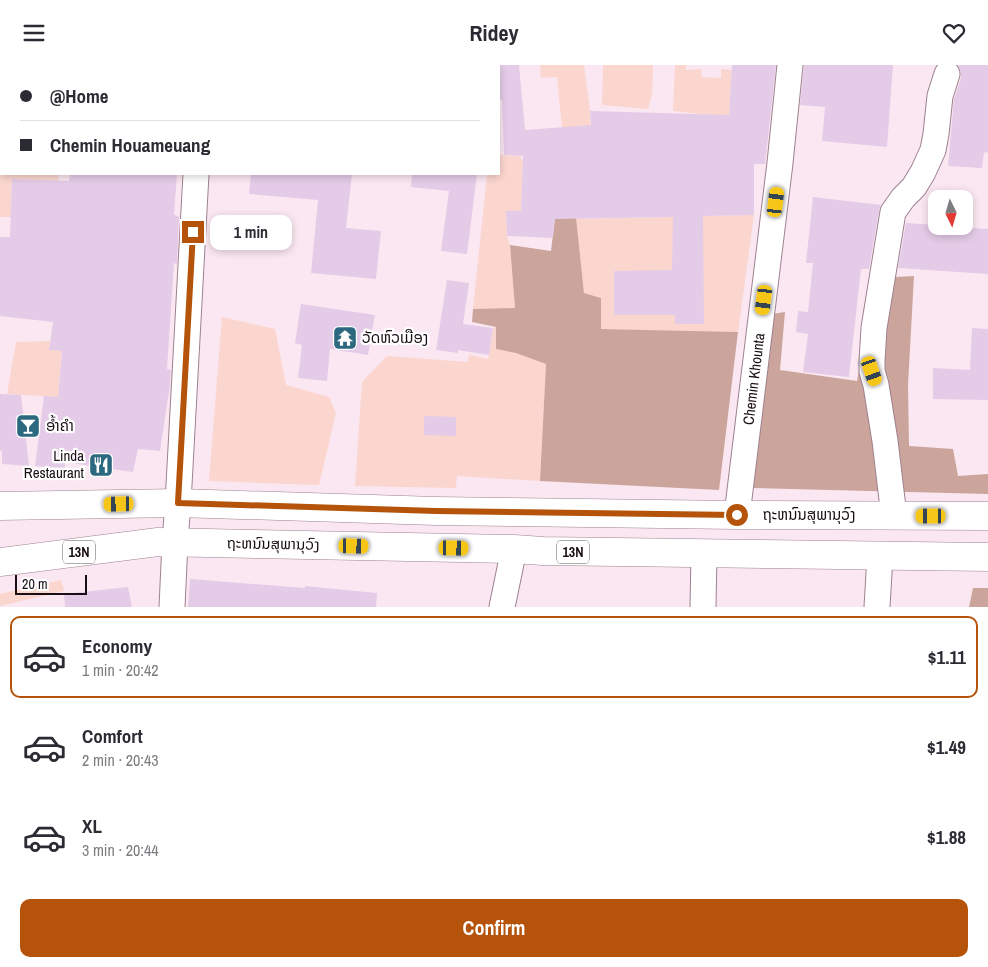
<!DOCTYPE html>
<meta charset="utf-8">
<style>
body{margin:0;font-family:"Archivo Narrow","Noto Sans Lao",sans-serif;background:#f2f2f3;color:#2b2b33;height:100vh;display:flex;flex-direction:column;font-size:19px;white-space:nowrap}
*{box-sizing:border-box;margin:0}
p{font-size:16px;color:#7c7c81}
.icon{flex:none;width:28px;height:28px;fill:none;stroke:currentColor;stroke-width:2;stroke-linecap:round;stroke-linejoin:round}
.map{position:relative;height:542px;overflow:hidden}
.side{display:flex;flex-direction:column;background:#fff;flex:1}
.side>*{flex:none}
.top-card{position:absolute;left:0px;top:0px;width:500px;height:110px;box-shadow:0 2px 8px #0003;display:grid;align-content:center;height:110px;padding:0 20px;background:#fff}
.needle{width:32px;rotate:175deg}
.fabs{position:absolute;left:928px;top:125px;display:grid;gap:10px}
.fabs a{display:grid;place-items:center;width:45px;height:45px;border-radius:10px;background:#fff;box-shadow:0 2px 8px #0003;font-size:25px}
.scale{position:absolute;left:15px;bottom:12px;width:72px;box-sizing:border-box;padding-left:5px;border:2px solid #190e14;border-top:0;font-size:14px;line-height:18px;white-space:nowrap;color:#190e14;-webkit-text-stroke:4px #fff;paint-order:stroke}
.end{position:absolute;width:22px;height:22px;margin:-11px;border:6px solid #b45309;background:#fff;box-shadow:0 0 0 2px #fff}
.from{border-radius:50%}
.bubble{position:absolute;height:35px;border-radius:10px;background:#fff;box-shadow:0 2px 8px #0003;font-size:16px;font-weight:800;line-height:35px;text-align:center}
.car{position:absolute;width:15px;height:30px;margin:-15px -8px;border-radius:6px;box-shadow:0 0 4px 1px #0007;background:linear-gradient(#f5c518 24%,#345 0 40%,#f5c518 0 76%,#345 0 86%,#f5c518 0)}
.top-card b{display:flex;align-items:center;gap:18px;height:48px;font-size:19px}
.top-card b+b{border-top:1px solid #e1e1e2}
.top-card i{width:12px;height:12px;background:#2b2b33}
ul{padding:9px 0 0;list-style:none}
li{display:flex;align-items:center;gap:15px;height:82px;margin:0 10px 8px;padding:0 10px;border:2px solid transparent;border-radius:10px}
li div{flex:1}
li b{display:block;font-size:19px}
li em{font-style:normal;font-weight:800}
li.active{border-color:#b45309}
li>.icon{width:45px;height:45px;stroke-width:1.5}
.cta{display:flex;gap:10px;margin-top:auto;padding:10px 20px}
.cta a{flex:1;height:58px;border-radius:10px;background:#b45309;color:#fff;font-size:20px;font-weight:800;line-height:58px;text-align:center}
header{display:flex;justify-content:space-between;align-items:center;height:65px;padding:0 20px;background:#fff;font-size:22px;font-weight:800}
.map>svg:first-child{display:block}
.green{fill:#fbd6ce}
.forest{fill:#cba59c}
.building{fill:#e4cbe7}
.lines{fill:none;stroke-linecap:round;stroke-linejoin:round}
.street-casing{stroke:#9e8190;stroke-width:27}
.highway-casing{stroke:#9e8190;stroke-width:29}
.street{stroke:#fff;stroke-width:25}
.highway{stroke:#fff;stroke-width:28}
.route{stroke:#b45309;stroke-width:6}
.labels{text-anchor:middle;stroke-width:4.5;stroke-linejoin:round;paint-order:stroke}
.shield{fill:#fff;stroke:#5e565a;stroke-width:1}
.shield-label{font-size:14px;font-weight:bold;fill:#190e14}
.poi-label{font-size:15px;fill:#190e14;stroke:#fff;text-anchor:start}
.street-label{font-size:15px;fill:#190e14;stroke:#fff}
</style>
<header><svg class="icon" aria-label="menu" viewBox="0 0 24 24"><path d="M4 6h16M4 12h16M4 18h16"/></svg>Ridey<svg class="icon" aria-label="heart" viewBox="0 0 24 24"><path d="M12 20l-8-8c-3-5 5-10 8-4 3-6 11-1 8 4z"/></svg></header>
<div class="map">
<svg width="988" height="542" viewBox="0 0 988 542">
<rect width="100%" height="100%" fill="#fbe7f1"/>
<!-- green -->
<g class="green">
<polygon points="540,0 584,0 590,46 592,97 585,97 585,154 754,150 738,267 601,264 601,233 584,228 576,152 571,62 562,62 557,12 541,13"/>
<polygon points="603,0 653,0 652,30 648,44 602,40"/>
<polygon points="675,0 686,0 686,5 701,4 702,12 721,13 721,4 732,5 729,52 673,46"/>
<polygon points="0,50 1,50 1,109 59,109 58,116 12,114 11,152 0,152"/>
<polygon points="499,90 520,91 523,97 521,146 506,147 507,171 510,180 515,243 473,244 487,109 499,109"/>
<polygon points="222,252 275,264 286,320 329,332 336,348 319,420 209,416"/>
<polygon points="496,262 497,284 516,288 546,299 540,416 457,411 456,423 355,421 362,317 387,291 468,297 469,290 488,294 493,263"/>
<polygon points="50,276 49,285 62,286 58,332 7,329 16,277"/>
<polygon points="61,515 64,526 0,541 0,529"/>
</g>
<!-- forest -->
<g class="forest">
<polygon points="555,152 576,152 584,228 601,233 601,264 738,267 719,425 540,416 546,299 516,288 496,284 496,262 472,257 473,244 515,243 510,180 551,186"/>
<polygon points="914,211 908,320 909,381 953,384 958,411 988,409 988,429 751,423 772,249 785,247 780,305 857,316 875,213"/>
<polygon points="973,523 988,523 988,542 969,542"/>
</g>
<!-- building -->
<g class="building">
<polygon points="499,0 519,0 525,65 591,60 590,46 729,50 732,0 776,0 765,99 754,99 754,150 703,151 704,259 675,259 675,250 614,250 614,206 672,205 673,152 555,154 553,173 507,171 506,146 521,146 523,91 504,90 502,35 499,35"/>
<polygon points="804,0 893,0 887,82 822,76 825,42 800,40"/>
<polygon points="958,0 988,0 988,88 984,87 982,103 948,101 954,34 961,13 961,6"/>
<polygon points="70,109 177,109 174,150 179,151 177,199 174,198 167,304 171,305 170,320 160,386 138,384 133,407 65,397 65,403 35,401 44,331 58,332 62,286 49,285 53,257 0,251 0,172 10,172 12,114 69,116"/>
<polygon points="251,109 352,109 346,163 381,166 376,214 311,208 318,135 249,129"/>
<polygon points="412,109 477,109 467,189 441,186 449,126 411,122"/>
<polygon points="813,132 881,140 879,145 869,204 861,204 849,312 803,307 808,269 796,267 798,246 808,247 813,198 806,198"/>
<polygon points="906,158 936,160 936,161 988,164 988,209 898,203"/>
<polygon points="447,215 469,218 463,259 493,263 489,290 458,285 458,288 436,285"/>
<polygon points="301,239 375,250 368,290 330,284 327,316 298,313 302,280 295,278"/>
<polygon points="972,263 988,264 988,335 933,334 933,303 970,305"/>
<polygon points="0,329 21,330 29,401 2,399 2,386 0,385"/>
<polygon points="424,351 456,352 456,371 424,370"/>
<polygon points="190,514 305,523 305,521 377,528 376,542 188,542"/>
<polygon points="128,522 132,542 65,542 64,529"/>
</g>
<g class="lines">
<defs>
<g id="street">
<polyline points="205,1 205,0"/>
<polyline points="0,32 1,32"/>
<polyline points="737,450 780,98 790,0"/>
<polyline points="894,451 885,376 876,320 872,306 872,296 874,263 893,147 903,133 914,122 923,107 933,85 936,69 940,31 947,9"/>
<polyline points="172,542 175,477 178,438 196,109"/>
<polyline points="502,542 514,484"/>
<polyline points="703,542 704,489"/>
<polyline points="877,542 880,491"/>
</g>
<g id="highway">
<polyline points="0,441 178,438 436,446 737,450 988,451"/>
<polyline points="0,497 158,477 514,484 543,486 988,492"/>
</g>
</defs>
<!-- street casing -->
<use href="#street" class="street-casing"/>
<!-- highway casing -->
<use href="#highway" class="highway-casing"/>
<!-- street -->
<use href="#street" class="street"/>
<!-- highway -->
<use href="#highway" class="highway"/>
</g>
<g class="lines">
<!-- route -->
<polyline class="route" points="193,167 178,438 436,446 737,450"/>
</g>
<!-- icons -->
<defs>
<symbol id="temple-square" viewBox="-11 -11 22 22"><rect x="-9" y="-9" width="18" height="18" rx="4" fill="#2c687f" stroke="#fff"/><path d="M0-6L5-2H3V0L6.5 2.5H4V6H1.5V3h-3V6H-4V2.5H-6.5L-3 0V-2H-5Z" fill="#fff"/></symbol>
<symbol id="bar-square" viewBox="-11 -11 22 22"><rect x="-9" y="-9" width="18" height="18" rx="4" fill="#2c687f" stroke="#fff"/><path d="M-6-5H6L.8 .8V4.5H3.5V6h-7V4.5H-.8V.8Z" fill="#fff"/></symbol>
<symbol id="restaurant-square" viewBox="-11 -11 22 22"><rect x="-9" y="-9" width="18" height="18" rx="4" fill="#2c687f" stroke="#fff"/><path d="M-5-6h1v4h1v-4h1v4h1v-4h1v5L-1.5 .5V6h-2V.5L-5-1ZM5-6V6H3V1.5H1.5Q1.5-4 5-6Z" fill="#fff"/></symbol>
</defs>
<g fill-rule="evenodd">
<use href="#temple-square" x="331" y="259" width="28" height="28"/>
<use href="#bar-square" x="14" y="347" width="28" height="28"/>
<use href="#restaurant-square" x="87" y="386" width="28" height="28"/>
</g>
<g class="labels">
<!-- shield labels -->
<g class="shield">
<rect x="63" y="475.5" width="32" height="23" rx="4"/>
<rect x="557" y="475.5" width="32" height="23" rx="4"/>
</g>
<g class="shield-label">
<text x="79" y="492">13N</text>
<text x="573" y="492">13N</text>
</g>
<!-- poi labels -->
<g class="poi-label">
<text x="362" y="278">ວັດຫົວເມືອງ</text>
<text x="46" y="366">ອ້ຳຄຳ</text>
<text x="84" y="396" text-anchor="end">Linda<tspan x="84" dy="17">Restaurant</tspan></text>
</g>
<!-- street labels -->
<g class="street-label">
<text transform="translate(754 314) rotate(-83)" y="5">Chemin Khounta</text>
<text x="809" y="455">ຖະຫນົນສຸພານຸວົງ</text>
<text transform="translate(273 479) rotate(1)" y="5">ຖະຫນົນສຸພານຸວົງ</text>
</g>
</g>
</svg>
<div class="fabs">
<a><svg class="needle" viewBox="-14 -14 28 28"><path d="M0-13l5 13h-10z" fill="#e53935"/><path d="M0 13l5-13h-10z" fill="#7c7c81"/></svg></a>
</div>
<div class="scale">20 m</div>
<i class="end from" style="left:737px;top:450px"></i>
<i class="end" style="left:193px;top:167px"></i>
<div class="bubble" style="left:210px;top:150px;width:82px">1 min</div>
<i class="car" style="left:776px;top:137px;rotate:7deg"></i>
<i class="car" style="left:764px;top:235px;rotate:187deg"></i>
<i class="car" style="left:872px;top:306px;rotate:161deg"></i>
<i class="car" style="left:119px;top:439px;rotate:269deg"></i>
<i class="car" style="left:931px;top:451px;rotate:270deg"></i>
<i class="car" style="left:354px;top:481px;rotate:91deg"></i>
<i class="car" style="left:454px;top:483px;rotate:91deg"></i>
<div class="top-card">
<b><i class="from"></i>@Home</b>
<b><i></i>Chemin Houameuang</b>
</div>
</div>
<section class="side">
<ul>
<li class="active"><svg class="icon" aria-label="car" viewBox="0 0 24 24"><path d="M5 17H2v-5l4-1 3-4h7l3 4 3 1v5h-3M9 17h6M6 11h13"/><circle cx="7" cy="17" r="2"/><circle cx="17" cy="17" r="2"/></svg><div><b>Economy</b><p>1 min · 20:42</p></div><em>$1.11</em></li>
<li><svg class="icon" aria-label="car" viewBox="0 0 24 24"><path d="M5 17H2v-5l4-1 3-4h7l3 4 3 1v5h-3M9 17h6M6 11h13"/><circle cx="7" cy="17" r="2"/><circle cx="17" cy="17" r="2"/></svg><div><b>Comfort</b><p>2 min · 20:43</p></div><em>$1.49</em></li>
<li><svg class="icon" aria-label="car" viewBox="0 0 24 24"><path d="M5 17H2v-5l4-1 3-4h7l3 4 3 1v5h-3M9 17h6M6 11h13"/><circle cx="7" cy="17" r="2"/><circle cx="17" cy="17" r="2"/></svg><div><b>XL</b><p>3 min · 20:44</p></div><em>$1.88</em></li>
</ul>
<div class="cta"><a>Confirm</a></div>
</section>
